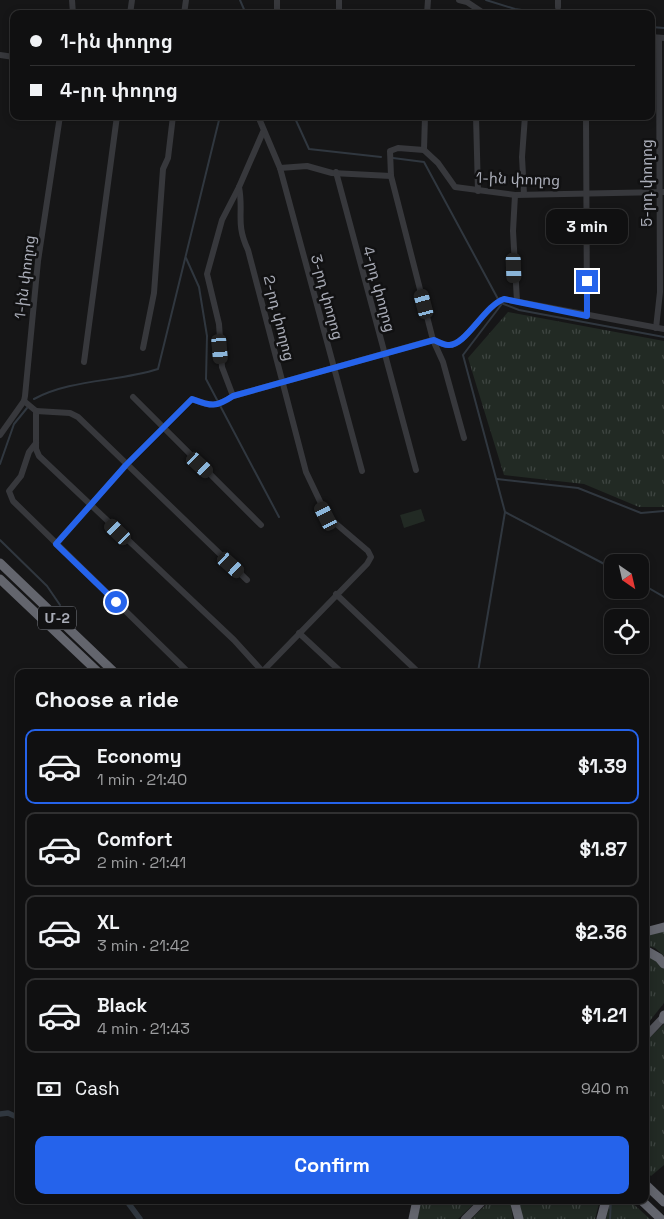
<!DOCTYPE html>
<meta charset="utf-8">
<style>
body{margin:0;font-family:"Space Grotesk","Noto Sans Armenian",sans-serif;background:#1e1e1f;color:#f1f3f6;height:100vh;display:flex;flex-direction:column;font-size:19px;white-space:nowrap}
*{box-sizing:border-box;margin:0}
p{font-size:16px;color:#9c9d9f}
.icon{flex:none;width:28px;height:28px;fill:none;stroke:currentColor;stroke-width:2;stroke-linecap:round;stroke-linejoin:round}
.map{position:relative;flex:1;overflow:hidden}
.details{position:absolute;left:15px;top:669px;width:634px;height:535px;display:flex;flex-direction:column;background:#101011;border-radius:10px;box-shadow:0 2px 8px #0003,0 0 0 1px #303031}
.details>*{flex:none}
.guide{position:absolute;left:10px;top:10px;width:645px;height:110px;border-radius:10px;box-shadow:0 2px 8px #0003,0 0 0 1px #303031;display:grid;align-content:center;height:110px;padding:0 20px;background:#101011}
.needle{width:32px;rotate:146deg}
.buttons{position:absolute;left:604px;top:554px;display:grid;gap:10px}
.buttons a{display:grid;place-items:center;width:45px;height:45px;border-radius:10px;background:#101011;box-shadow:0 2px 8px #0003,0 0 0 1px #303031;font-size:25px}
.end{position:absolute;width:22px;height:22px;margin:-11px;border:6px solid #2563eb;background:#fff;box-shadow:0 0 0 2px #fff}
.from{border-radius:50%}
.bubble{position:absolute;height:35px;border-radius:10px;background:#101011;box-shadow:0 2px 8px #0003,0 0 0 1px #303031;font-size:16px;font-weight:600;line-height:35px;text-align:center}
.car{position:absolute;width:15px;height:30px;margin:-15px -8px;border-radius:6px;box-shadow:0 0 4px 1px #0007;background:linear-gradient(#222 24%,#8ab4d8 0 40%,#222 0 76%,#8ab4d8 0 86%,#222 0)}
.guide b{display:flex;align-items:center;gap:18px;height:48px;font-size:19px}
.guide b+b{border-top:1px solid #303031}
.guide i{width:12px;height:12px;background:#f1f3f6}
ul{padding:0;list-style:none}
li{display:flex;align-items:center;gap:15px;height:75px;margin:0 10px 8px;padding:0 10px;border:2px solid #303031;border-radius:10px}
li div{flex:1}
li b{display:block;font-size:19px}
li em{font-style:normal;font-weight:600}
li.active{border-color:#2563eb}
li>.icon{width:45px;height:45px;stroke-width:1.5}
h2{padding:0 20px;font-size:22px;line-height:60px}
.pay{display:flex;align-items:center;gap:12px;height:55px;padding:0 20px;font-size:19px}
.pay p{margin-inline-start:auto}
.cta{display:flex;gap:10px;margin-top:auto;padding:10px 20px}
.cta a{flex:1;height:58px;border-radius:10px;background:#2563eb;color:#fff;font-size:20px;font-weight:600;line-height:58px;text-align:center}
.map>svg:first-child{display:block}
.grass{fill:url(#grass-tufts)}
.garden{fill:#222a24}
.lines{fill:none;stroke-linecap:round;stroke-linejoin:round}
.stream{stroke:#30373f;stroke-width:2}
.canal{stroke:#30373f;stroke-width:5.5}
.minor{stroke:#37383c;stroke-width:6}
.major{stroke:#53545b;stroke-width:8}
.highway{stroke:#63656d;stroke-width:9}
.route{stroke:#2563eb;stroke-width:6}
.labels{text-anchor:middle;stroke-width:5;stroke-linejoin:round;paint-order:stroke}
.shield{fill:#111112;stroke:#7b7e86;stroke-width:1}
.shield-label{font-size:14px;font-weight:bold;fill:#a9acb7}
.street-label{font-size:15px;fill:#a9acb7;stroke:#111112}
</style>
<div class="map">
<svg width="664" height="1219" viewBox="0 0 664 1219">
<defs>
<pattern id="grass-tufts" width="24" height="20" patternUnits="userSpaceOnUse" patternTransform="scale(1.25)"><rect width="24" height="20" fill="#222a24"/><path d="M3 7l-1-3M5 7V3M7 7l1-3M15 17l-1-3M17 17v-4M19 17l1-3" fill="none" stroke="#3f4642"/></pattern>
</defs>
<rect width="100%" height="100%" fill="#161617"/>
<!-- grass -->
<g class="grass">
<polygon points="508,312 664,341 664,507 639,507 584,484 504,475 468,358"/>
<polygon points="664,927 664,956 655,948 645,945 645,931"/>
<polygon points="645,956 657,959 664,968 664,1003 645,1027"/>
<polygon points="664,1024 664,1165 651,1176 645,1171 645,1042"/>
<polygon points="422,1200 478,1200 458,1219 417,1219"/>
<polygon points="491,1200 510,1200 513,1219 471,1219"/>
<polygon points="517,1200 600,1200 595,1219 523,1219"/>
<polygon points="610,1200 629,1200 650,1219 606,1219"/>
</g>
<!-- garden -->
<polygon class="garden" points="421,509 425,521 404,528 400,515"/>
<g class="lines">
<!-- stream -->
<g class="stream">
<polyline points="240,0 246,14"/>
<polyline points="486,0 515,9 549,14"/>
<polyline points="651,27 664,28"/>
<polyline points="294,116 309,149 381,157"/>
<polyline points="393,158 424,162 498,299"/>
<polyline points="186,258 199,287 207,336 206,379 279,517"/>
<polyline points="501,303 519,310 664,337"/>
<polyline points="501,305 463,355 505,512 612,568"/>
<path d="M34,399C71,379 118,382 158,369L220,116"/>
<polyline points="0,464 14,424 27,408"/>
<polyline points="497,479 578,488 641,513 664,511"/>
<polyline points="0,540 47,586 60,605"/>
<polyline points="640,583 664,597"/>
<polyline points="478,672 505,512"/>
<polyline points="610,1219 611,1200"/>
</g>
<!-- canal -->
<g class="canal">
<polyline points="0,1114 8,1113 19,1118"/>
<polyline points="126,1200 140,1219"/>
</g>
<!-- minor -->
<g class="minor">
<polyline points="72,0 73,14"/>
<polyline points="459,0 467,2 485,14"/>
<polyline points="558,7 558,0"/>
<polyline points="130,14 132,0"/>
<polyline points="184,14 186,0"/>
<polyline points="277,14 277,0"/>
<polyline points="339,14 339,0"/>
<polyline points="411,14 427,13"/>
<polyline points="427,14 428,0"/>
<polyline points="651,37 664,38"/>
<polyline points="0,55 14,57"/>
<polyline points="258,116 280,168 362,471"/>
<polyline points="425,116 424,150 438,163 455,187 515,195 664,192"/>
<polyline points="476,116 478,191"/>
<polyline points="586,116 587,316"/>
<polyline points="424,150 398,148 390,151 391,176 433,340 443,362 464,438"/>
<polyline points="280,168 307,166 332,173 391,176"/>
<polyline points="336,172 416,470"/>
<path d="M239,187C244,213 235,222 248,250L306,472L327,516L368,551L371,557L367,564L262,672"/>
<polyline points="524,194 522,157 525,116"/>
<polyline points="515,195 513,231 517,301"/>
<polyline points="656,328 660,292 659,39"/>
<polyline points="143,348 154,293 163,169 168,158 173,116"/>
<polyline points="84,362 117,116"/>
<polyline points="233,396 222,367 219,324 207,274 222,220 239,187 263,132"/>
<polyline points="133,397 261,525"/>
<polyline points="24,401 36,411"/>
<polyline points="36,411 36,449 39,456 234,640 263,672"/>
<polyline points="36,411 70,413 78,417 247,580"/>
<polyline points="0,435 24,401 25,396 38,261 60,116"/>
<polyline points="36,443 29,452 21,476 9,491 13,501 188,672"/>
<path d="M56,544L126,465L192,399C211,406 215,408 233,396L433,340C438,342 444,345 448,345C465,347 485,305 504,299L664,329"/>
<polyline points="336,594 418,672"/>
<polyline points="299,633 341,672"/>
</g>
<!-- major -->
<g class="major">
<polyline points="645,1037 664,1017"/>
<polyline points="465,1219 484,1200"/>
</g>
<!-- highway -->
<g class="highway">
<polyline points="0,563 114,672"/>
<polyline points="0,579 98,672"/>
<polyline points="645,932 664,927"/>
<polyline points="645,950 659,958 664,964"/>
<polyline points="663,1019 664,1015"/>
<polyline points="645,1184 664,1202"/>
<polyline points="514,1200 519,1219"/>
<polyline points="641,1200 661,1219"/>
<polyline points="413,1219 417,1200"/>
<polyline points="601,1219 606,1200"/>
</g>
</g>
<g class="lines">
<!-- route -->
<path class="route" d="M116,602L56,544L126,465L192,399C211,406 215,408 233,396L434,340C438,342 444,345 448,345C465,347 485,305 504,299L587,316V281"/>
</g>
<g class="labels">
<!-- shield labels -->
<rect class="shield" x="38" y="606.5" width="38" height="23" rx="4"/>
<g class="shield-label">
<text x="57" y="623">Մ-2</text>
</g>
<!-- street labels -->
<g class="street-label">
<text transform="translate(518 179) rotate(2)" y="5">1-ին փողոց</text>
<text transform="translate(647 183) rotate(-90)" y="5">5-րդ փողոց</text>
<text transform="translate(25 277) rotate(-83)" y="5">1-ին փողոց</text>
<text transform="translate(379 289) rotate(75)" y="5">4-րդ փողոց</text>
<text transform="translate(327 297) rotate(75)" y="5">3-րդ փողոց</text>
<text transform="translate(279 318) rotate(76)" y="5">2-րդ փողոց</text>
</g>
</g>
</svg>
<div class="buttons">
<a><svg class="needle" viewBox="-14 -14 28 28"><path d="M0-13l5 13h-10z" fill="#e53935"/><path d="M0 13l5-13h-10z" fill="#9c9d9f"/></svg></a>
<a><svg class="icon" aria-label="locate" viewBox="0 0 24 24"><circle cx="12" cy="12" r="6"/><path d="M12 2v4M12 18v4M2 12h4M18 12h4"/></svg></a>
</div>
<i class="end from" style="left:116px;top:602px"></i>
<i class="end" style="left:587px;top:281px"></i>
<div class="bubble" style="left:546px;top:209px;width:82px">3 min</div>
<i class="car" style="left:514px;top:268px;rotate:178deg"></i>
<i class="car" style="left:424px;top:304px;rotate:345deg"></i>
<i class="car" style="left:220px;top:349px;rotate:175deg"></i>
<i class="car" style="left:200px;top:465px;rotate:133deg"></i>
<i class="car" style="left:326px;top:516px;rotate:333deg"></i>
<i class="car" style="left:118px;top:532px;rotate:314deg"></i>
<i class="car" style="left:231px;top:565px;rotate:132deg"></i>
<div class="guide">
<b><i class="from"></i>1-ին փողոց</b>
<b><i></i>4-րդ փողոց</b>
</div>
<section class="details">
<h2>Choose a ride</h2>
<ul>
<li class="active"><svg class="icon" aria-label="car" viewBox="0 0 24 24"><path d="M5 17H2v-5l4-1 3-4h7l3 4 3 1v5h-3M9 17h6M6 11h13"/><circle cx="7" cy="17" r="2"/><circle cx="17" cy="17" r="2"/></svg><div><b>Economy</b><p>1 min · 21:40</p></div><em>$1.39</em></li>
<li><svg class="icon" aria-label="car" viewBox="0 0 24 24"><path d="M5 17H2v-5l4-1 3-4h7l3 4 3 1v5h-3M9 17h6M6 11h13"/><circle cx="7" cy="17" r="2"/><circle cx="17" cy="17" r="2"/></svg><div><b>Comfort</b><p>2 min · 21:41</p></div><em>$1.87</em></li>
<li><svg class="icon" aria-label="car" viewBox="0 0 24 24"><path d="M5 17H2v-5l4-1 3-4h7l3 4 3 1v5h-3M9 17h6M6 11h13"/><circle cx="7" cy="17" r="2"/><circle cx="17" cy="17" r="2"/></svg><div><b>XL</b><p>3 min · 21:42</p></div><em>$2.36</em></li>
<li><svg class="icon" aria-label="car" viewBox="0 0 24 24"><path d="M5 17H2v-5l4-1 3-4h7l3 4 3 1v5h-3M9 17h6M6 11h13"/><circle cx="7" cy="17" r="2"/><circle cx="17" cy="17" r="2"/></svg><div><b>Black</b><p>4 min · 21:43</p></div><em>$1.21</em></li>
</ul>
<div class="pay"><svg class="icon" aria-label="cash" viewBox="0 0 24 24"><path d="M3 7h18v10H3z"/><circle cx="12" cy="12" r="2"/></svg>Cash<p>940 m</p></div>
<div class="cta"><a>Confirm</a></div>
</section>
</div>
